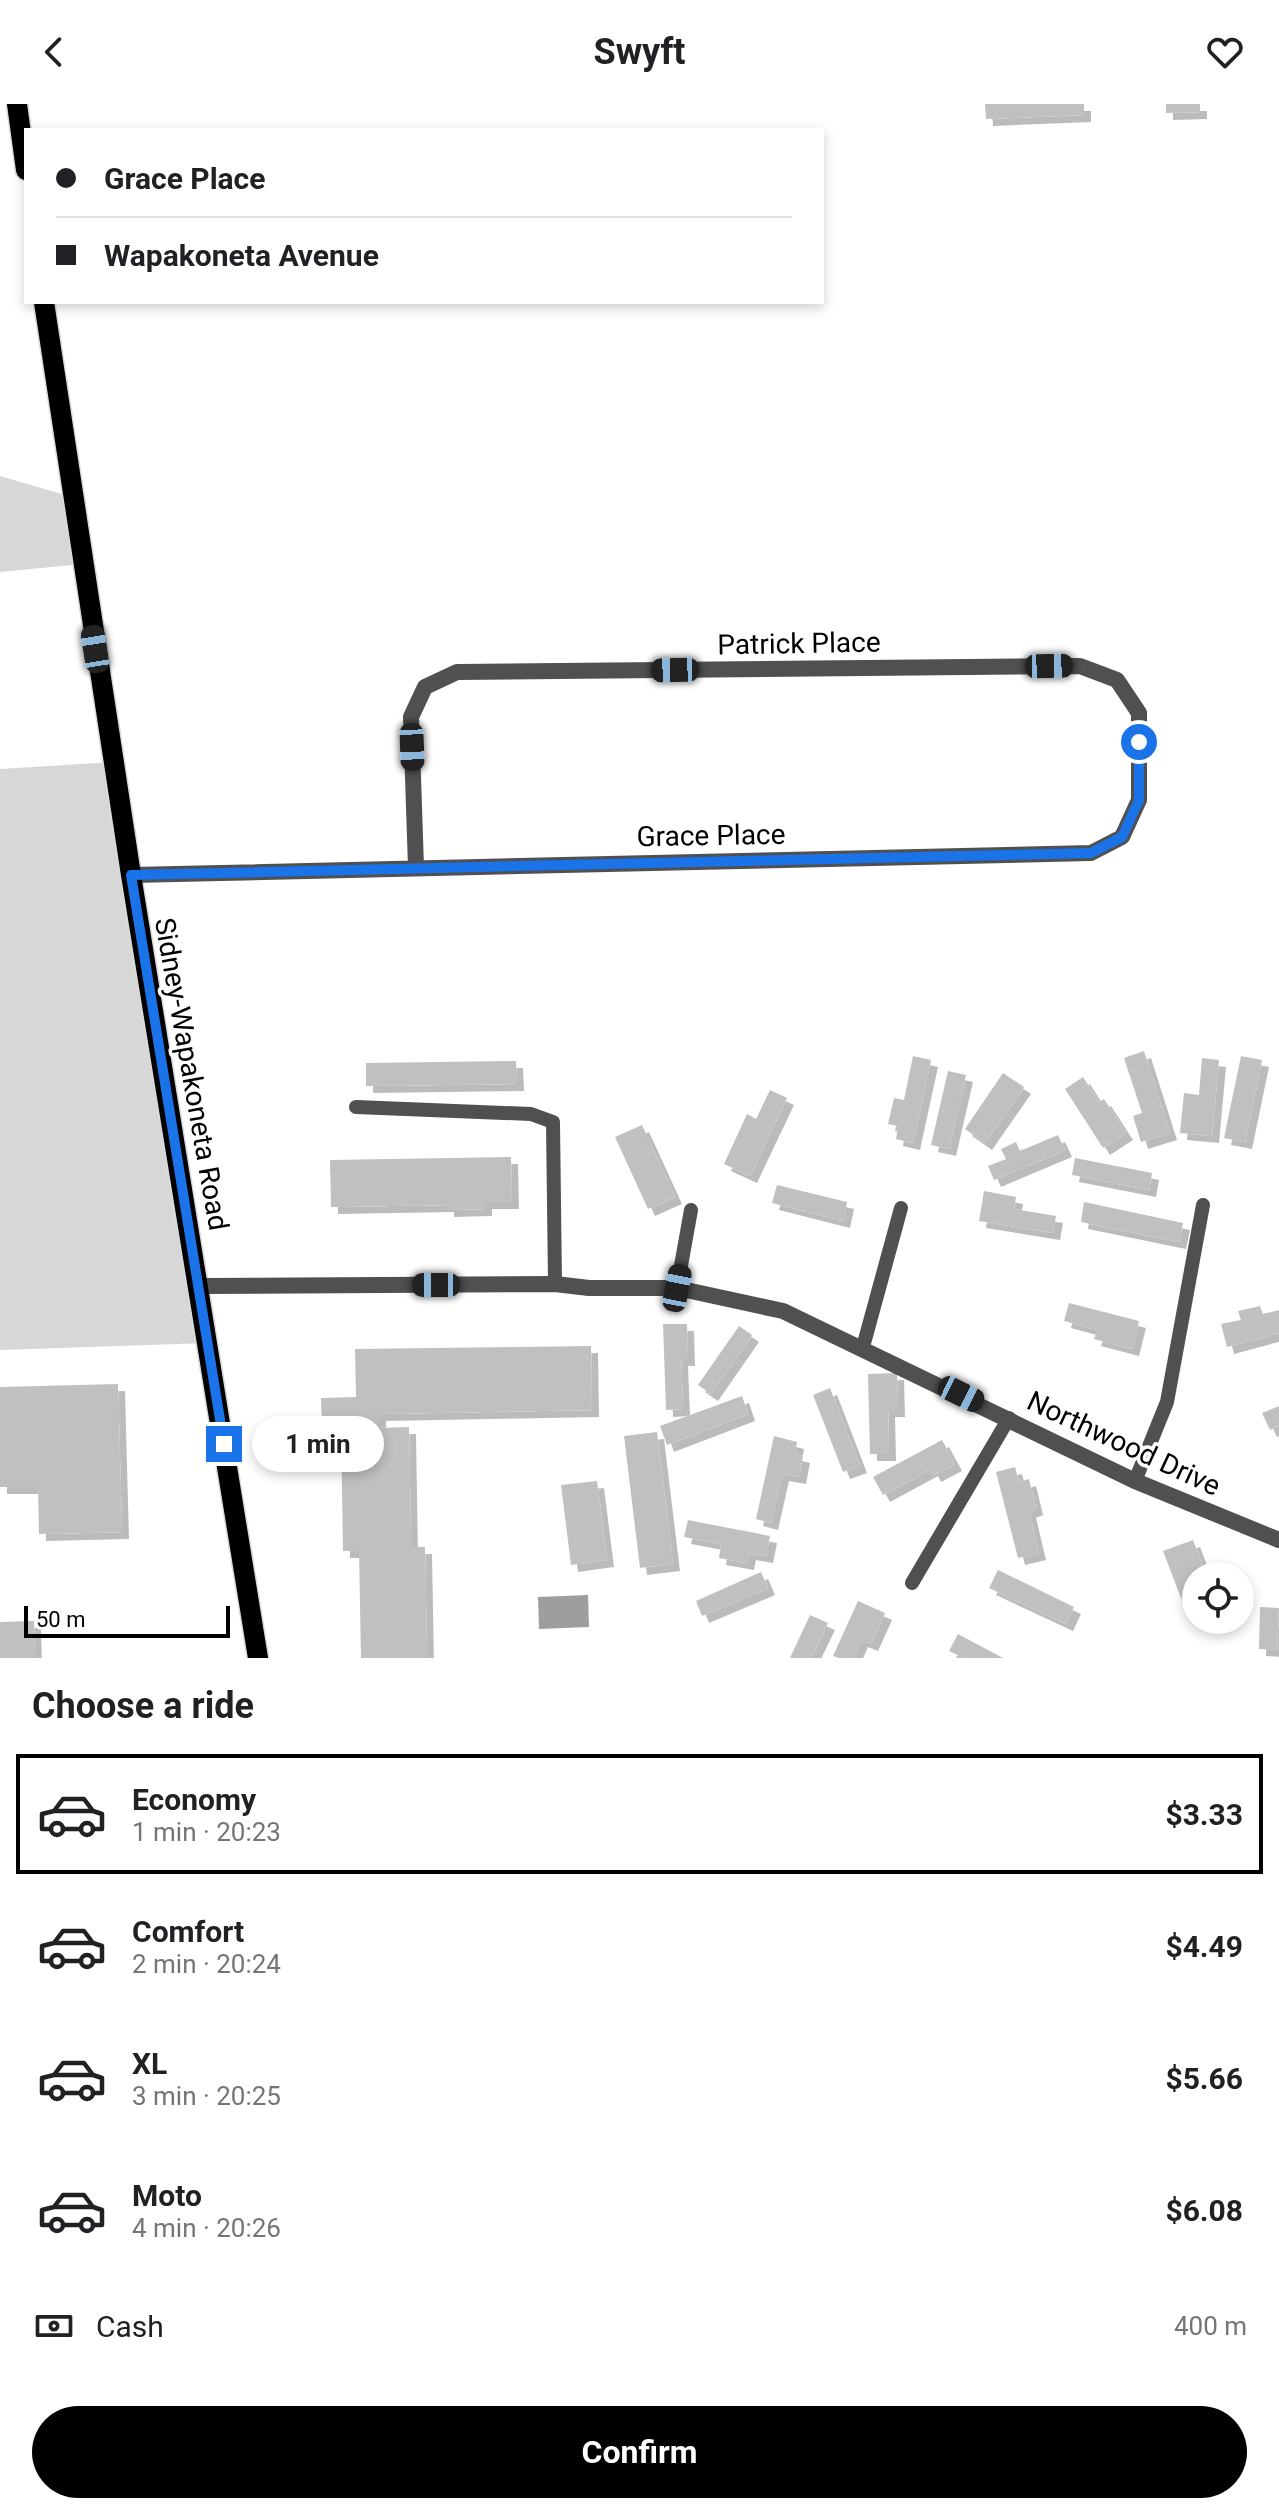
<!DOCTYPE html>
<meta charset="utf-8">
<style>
body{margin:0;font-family:Roboto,sans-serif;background:#f2f2f2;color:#202124;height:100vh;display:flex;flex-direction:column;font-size:30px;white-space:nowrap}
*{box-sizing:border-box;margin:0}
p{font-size:26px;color:#757577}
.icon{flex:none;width:44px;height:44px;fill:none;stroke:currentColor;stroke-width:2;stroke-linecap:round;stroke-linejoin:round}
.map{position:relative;height:1554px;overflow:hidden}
.details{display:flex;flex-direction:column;background:#fff;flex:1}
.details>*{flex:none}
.guide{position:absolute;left:24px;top:24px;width:800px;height:176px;border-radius:0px;box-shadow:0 4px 12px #0003;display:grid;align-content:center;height:176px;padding:0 32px;background:#fff}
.controls{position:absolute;left:1182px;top:1458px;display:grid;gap:16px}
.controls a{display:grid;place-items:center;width:72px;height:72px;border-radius:50%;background:#fff;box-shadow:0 4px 12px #0003;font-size:40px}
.scale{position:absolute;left:24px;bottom:20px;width:206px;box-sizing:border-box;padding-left:8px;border:4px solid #000;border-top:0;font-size:22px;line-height:28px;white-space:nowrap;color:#000;-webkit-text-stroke:6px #fff;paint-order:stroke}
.end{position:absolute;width:36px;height:36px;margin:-18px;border:10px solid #1a73e8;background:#fff;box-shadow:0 0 0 4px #fff}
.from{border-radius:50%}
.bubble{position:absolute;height:56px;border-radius:28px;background:#fff;box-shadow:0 4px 12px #0003;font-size:26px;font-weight:700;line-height:56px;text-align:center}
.car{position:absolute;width:24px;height:48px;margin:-24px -12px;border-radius:10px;box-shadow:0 0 6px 2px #0007;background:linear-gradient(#222 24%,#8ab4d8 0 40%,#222 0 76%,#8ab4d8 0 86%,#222 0)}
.guide b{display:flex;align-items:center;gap:28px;height:76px;font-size:30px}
.guide b+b{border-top:2px solid #e0e0e0}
.guide i{width:20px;height:20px;background:#202124}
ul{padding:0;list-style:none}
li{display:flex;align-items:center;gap:24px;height:120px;margin:0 16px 12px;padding:0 16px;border:4px solid transparent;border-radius:0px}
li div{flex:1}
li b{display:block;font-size:30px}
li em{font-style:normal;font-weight:700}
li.current{border-color:#000}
li>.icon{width:72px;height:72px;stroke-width:1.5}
h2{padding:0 32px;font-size:36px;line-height:96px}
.pay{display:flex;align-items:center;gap:20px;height:88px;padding:0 32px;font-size:30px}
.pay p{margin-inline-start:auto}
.cta{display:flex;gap:16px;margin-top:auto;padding:16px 32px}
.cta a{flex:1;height:92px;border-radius:48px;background:#000;color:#fff;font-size:32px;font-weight:700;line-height:92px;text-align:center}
header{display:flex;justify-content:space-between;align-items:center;height:104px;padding:0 32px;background:#fff;font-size:36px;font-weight:700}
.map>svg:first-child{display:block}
.green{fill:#d7d7d7}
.water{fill:#9e9e9e}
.building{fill:#c0c0c0;filter:url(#shadow)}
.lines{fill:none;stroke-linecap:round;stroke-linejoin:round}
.primary-casing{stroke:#dbdbdb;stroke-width:23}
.service{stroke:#505050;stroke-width:14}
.minor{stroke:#505050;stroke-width:16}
.primary{stroke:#000;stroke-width:20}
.route{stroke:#1a73e8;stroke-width:10}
.labels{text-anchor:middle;stroke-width:7;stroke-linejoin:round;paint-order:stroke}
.street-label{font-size:28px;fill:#000;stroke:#fff}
</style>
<header><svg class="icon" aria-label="back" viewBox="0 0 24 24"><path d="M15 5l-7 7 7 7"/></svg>Swyft<svg class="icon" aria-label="heart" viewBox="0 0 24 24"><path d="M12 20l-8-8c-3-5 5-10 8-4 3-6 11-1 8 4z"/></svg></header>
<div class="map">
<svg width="1279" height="1554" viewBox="0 0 1279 1554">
<defs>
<filter id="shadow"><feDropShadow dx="7" dy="7" stdDeviation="0" flood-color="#0004"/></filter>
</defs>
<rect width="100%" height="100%" fill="#fff"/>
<!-- green -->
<g class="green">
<polygon points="0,372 72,393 82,460 0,468"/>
<polygon points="113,658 208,1239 0,1246 0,665"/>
</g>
<!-- water -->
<polygon class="water" points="588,1491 589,1523 539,1525 538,1493"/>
<!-- building -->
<g class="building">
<polygon points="985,0 1084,0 1084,11 986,15"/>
<polygon points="1166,0 1200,0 1200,8 1166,9"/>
<polygon points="1144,947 1170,1029 1141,1038 1133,1012 1142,1009 1124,954"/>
<polygon points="913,952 931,956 913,1039 896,1035 898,1022 888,1020 894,994 904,996"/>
<polygon points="1241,952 1262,956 1245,1038 1224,1034"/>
<polygon points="1202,954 1219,956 1212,1032 1180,1029 1184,989 1199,991"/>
<polygon points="516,957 517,980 366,982 366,959"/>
<polygon points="948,967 966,971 949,1045 931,1041"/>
<polygon points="1003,969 1024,983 985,1039 965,1025"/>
<polygon points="1083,973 1099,998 1104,995 1126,1029 1103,1044 1065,985"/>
<polygon points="770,986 787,994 750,1072 724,1060 747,1010 756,1015"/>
<polygon points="642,1021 675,1093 648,1105 615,1033"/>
<polygon points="1058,1031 1065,1046 994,1076 988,1062 1006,1055 1001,1045 1016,1038 1020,1047"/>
<polygon points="511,1053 512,1098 485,1098 485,1105 447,1106 447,1101 331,1103 330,1056"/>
<polygon points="1075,1054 1152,1069 1149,1086 1072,1071"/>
<polygon points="777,1081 847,1098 843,1117 772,1099"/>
<polygon points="984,1087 1016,1093 1014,1105 1056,1112 1053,1129 979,1117"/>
<polygon points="1084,1098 1183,1119 1179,1138 1081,1118"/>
<polygon points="1069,1199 1139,1217 1132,1245 1094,1235 1097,1226 1064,1217"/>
<polygon points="1260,1202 1263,1210 1279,1206 1279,1229 1227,1243 1221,1220 1241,1216 1238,1207"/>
<polygon points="663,1220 687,1220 688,1255 681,1255 683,1305 666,1306"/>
<polygon points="739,1222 752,1231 711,1290 698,1281"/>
<polygon points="591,1242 592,1306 379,1310 379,1324 409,1323 411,1443 425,1443 427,1554 361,1554 359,1447 343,1447 341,1326 322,1326 321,1294 356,1293 355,1245"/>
<polygon points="897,1269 898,1306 888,1306 889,1350 870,1350 868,1270"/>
<polygon points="118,1280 122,1428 39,1430 38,1383 0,1383 0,1283"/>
<polygon points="830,1284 860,1362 843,1368 813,1291"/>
<polygon points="742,1292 748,1310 667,1341 660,1322"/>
<polygon points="1279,1302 1279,1322 1270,1326 1262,1309"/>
<polygon points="657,1328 673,1460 640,1464 624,1332"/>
<polygon points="774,1332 797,1338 795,1350 803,1352 799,1373 782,1370 771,1419 756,1415"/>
<polygon points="942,1336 955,1360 934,1371 931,1365 883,1391 873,1373"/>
<polygon points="1015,1363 1019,1378 1029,1375 1036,1404 1029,1407 1039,1449 1018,1454 996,1368"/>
<polygon points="597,1377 607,1456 571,1461 561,1381"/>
<polygon points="688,1416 770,1432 766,1452 749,1449 747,1459 719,1454 721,1440 684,1433"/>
<polygon points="1193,1436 1207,1472 1196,1472 1196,1512 1189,1515 1163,1447"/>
<polygon points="998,1466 1074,1503 1066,1520 989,1484"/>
<polygon points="761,1468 768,1484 702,1512 696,1497"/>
<polygon points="858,1497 885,1509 871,1540 861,1536 853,1554 839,1554 833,1552"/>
<polygon points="1260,1503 1279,1504 1277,1546 1259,1545"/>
<polygon points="810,1511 828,1519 811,1554 790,1554"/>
<polygon points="34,1517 35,1554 0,1554 0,1518"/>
<polygon points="958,1530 1003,1554 964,1554 949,1547"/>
</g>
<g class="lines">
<defs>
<g id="primary">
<polyline points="17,0 26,66"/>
<polyline points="44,198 131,771 258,1554"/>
</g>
</defs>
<!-- primary casing -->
<use href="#primary" class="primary-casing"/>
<!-- service -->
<g class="service">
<polyline points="356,1003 531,1010 553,1018 555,1180"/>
<polyline points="677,1184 691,1106"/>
<polyline points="863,1243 901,1104"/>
<polyline points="1135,1377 1167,1298 1203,1101"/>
<polyline points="912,1479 1009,1314"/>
</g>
<!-- minor -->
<g class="minor">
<polyline points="131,771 1091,749 1122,733 1139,696 1139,609 1117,576 1080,562 457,568 425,583 411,613 416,763"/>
<polyline points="200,1182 555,1180 589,1184 677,1184 783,1207 1135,1377 1279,1436"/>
</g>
<!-- primary -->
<use href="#primary" class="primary"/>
</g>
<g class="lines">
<!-- route -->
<polyline class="route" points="224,1340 131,771 1091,749 1122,733 1139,696 1139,638"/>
</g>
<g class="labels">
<!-- street labels -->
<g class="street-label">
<text transform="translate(799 539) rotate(-1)" y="10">Patrick Place</text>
<text transform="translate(711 731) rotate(-1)" y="10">Grace Place</text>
<text transform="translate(192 970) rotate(80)" y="10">Sidney-Wapakoneta Road</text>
<text transform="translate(1124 1339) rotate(25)" y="10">Northwood Drive</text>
</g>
</g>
</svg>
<div class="controls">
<a><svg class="icon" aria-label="locate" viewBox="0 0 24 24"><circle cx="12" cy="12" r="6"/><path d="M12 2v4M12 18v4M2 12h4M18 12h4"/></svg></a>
</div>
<div class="scale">50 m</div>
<i class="end from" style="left:1139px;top:638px"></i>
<i class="end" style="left:224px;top:1340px"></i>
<div class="bubble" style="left:252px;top:1312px;width:132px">1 min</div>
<i class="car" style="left:95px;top:545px;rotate:351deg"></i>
<i class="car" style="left:1049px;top:562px;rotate:89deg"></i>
<i class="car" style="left:675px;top:566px;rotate:269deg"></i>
<i class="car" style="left:412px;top:643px;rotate:178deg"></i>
<i class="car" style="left:436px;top:1181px;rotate:270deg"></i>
<i class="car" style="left:677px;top:1184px;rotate:11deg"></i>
<i class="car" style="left:961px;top:1290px;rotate:116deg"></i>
<div class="guide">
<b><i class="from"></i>Grace Place</b>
<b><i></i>Wapakoneta Avenue</b>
</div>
</div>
<section class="details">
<h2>Choose a ride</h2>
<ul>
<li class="current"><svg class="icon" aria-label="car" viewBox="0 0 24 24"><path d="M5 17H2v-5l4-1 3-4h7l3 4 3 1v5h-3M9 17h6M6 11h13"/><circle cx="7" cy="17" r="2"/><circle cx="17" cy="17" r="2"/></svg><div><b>Economy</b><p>1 min · 20:23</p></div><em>$3.33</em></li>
<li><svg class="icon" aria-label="car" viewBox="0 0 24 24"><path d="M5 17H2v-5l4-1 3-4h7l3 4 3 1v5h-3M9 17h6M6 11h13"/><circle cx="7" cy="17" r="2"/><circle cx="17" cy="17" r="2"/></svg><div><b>Comfort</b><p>2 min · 20:24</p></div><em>$4.49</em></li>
<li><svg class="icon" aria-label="car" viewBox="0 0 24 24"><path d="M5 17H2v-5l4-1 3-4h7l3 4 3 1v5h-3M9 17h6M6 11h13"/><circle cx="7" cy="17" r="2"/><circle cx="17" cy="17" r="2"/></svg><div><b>XL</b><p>3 min · 20:25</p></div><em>$5.66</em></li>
<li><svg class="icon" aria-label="car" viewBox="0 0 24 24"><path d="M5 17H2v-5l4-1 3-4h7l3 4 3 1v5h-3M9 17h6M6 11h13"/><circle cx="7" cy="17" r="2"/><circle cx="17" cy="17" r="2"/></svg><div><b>Moto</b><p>4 min · 20:26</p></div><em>$6.08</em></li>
</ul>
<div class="pay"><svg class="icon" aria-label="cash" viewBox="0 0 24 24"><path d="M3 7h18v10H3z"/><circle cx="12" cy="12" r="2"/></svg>Cash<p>400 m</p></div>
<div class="cta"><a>Confirm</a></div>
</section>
